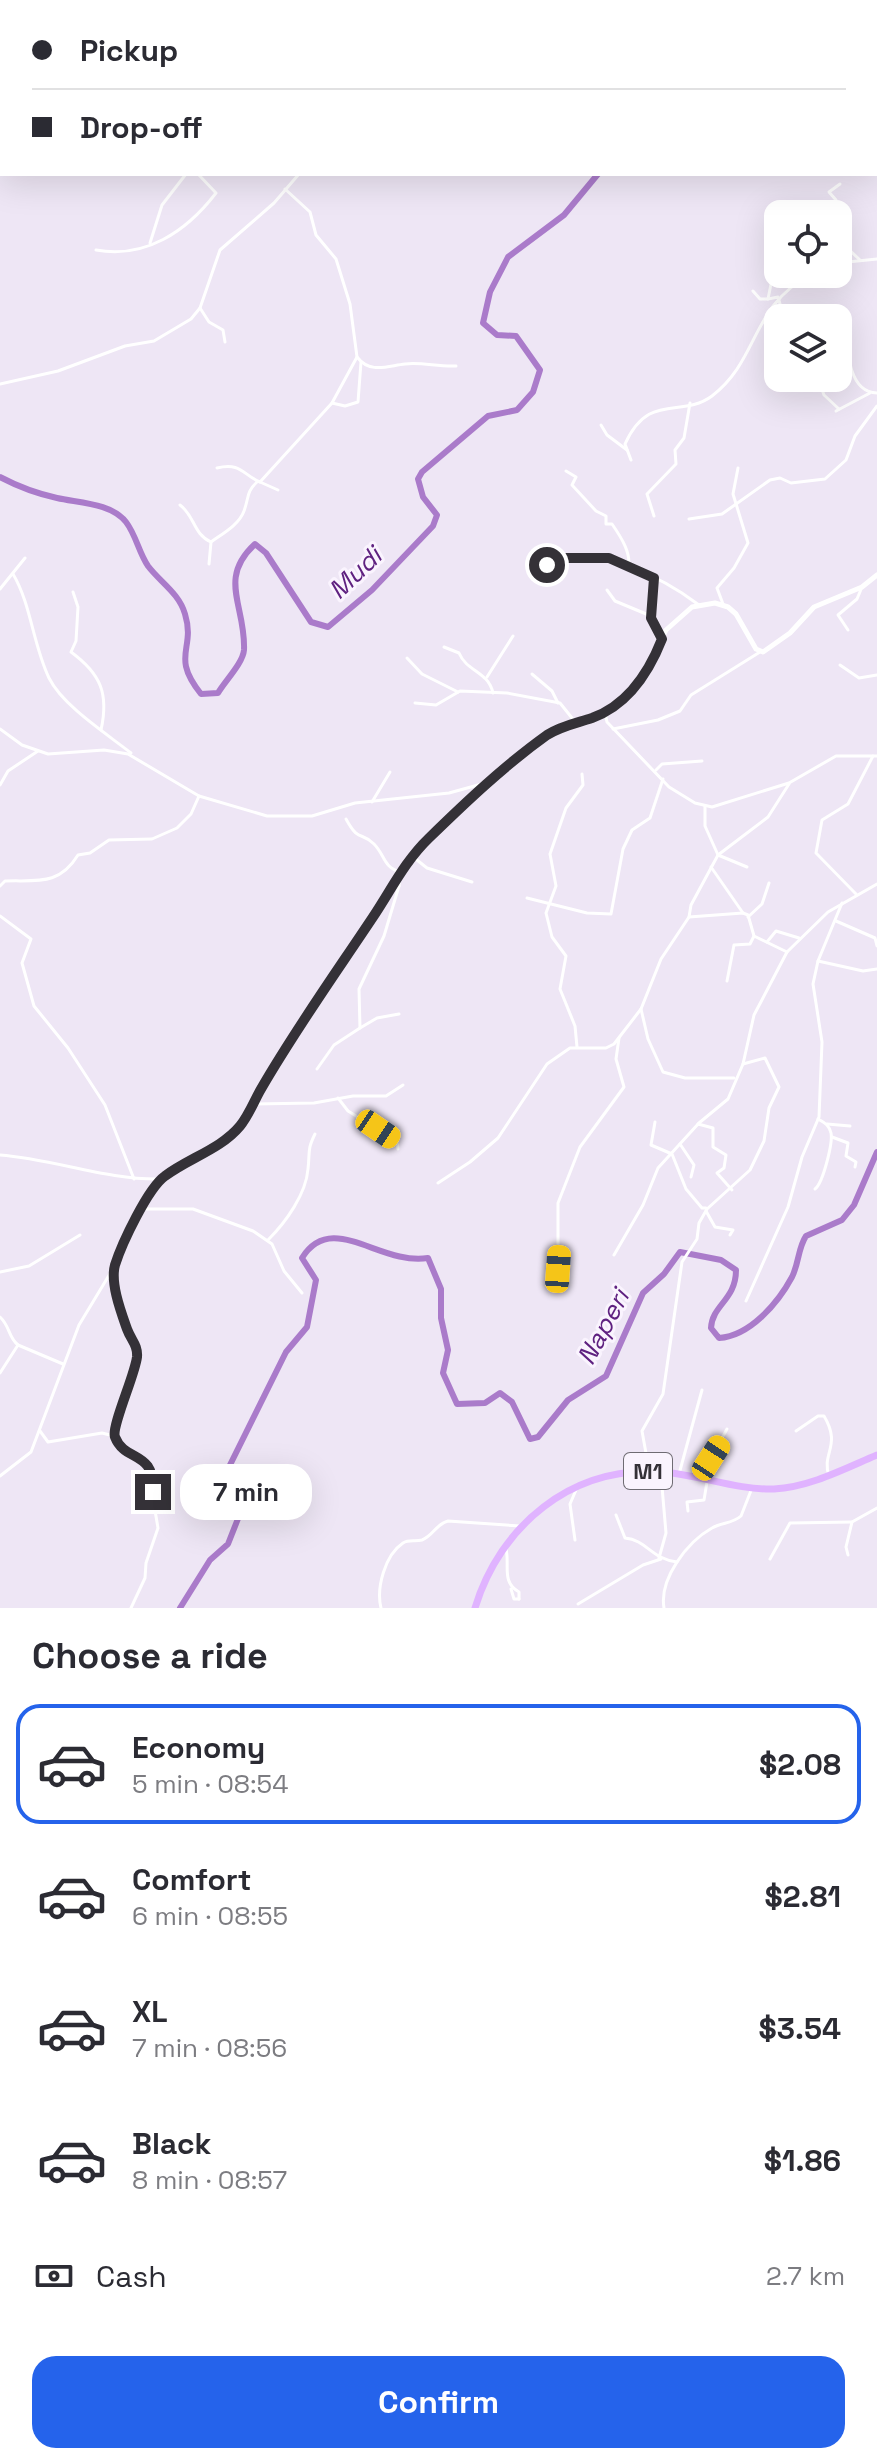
<!DOCTYPE html>
<meta charset="utf-8">
<style>
body{margin:0;font-family:"Space Grotesk",sans-serif;background:#f7f7f7;color:#2b2b33;height:100vh;display:flex;flex-direction:column;font-size:30px;white-space:nowrap}
*{box-sizing:border-box;margin:0}
p{font-size:26px;color:#7c7c81}
.icon{flex:none;width:44px;height:44px;fill:none;stroke:currentColor;stroke-width:2;stroke-linecap:round;stroke-linejoin:round}
.map{position:relative;height:1608px;overflow:hidden}
.sheet{display:flex;flex-direction:column;background:#fff;flex:1}
.sheet>*{flex:none}
.top-card{position:absolute;left:0px;top:0px;width:878px;height:176px;box-shadow:0 8px 32px #0002;display:grid;align-content:center;height:176px;padding:0 32px;background:#fff}
.controls{position:absolute;left:764px;top:200px;display:grid;gap:16px}
.controls a{display:grid;place-items:center;width:88px;height:88px;border-radius:16px;background:#fff;box-shadow:0 8px 32px #0002;font-size:40px}
.end{position:absolute;width:36px;height:36px;margin:-18px;border:10px solid #343137;background:#fff;box-shadow:0 0 0 4px #fff}
.from{border-radius:50%}
.bubble{position:absolute;height:56px;border-radius:24px;background:#fff;box-shadow:0 8px 32px #0002;font-size:26px;font-weight:800;line-height:56px;text-align:center}
.car{position:absolute;width:24px;height:48px;margin:-24px -12px;border-radius:10px;box-shadow:0 0 6px 2px #0007;background:linear-gradient(#f5c518 24%,#345 0 40%,#f5c518 0 76%,#345 0 86%,#f5c518 0)}
.top-card b{display:flex;align-items:center;gap:28px;height:76px;font-size:30px}
.top-card b+b{border-top:2px solid #e1e1e2}
.top-card i{width:20px;height:20px;background:#2b2b33}
ul{padding:0;list-style:none}
li{display:flex;align-items:center;gap:24px;height:120px;margin:0 16px 12px;padding:0 16px;border:4px solid transparent;border-radius:24px}
li div{flex:1}
li b{display:block;font-size:30px}
li em{font-style:normal;font-weight:800}
li.on{border-color:#2563eb}
li>.icon{width:72px;height:72px;stroke-width:1.5}
h2{padding:0 32px;font-size:36px;line-height:96px}
.pay{display:flex;align-items:center;gap:20px;height:88px;padding:0 32px;font-size:30px}
.pay p{margin-inline-start:auto}
.button{display:flex;gap:16px;margin-top:auto;padding:16px 32px}
.button a{flex:1;height:92px;border-radius:24px;background:#2563eb;color:#fff;font-size:32px;font-weight:800;line-height:92px;text-align:center}
.map>svg:first-child{display:block}
.lines{fill:none;stroke-linecap:round;stroke-linejoin:round}
.river{stroke:#aa7bca;stroke-width:6}
.minor{stroke:#fff;stroke-width:3}
.tertiary{stroke:#fff;stroke-width:5}
.trunk{stroke:#e0b3ff;stroke-width:7}
.route{stroke:#343137;stroke-width:10}
.labels{text-anchor:middle;stroke-width:6;stroke-linejoin:round;paint-order:stroke}
.shield{fill:#faf4fe;stroke:#6f6c73;stroke-width:2}
.shield-label{font-size:22px;font-weight:bold;fill:#343137}
.water-label{font-size:26px;font-style:italic;fill:#5f2180;stroke:#faf4fe}
</style>
<div class="map">
<svg width="877" height="1608" viewBox="0 0 877 1608">
<rect width="100%" height="100%" fill="#eee6f5"/>
<g class="lines">
<!-- river -->
<g class="river">
<polyline points="787,2 788,0"/>
<path d="M0,477C17,486 39,494 57,498C79,503 111,503 126,522C136,535 139,553 148,566C160,582 179,593 185,614C196,650 170,655 201,694L218,693C225,681 243,663 244,650C246,606 217,579 255,544L266,553L311,622L328,627L372,590L433,526L437,515L423,497L418,479L422,472L488,416L517,410L533,392L540,370L516,336L497,335L483,323L490,292L508,257L564,215L598,174"/>
<path d="M180,1608L210,1560L228,1544L241,1511L242,1490L228,1469L286,1352L307,1327L316,1280L302,1258C332,1210 380,1266 428,1258L441,1289V1318L448,1350L443,1373L457,1404L485,1403L500,1393L512,1402L530,1439L538,1437L568,1400L606,1376L643,1293L664,1274L680,1252L721,1260L736,1270C736,1300 712,1305 711,1328L719,1338C750,1336 778,1303 792,1277C799,1263 798,1248 806,1236L842,1220L854,1205L877,1152"/>
</g>
<!-- minor -->
<g class="minor">
<polyline points="75,2 75,0"/>
<polyline points="307,2 329,0"/>
<polyline points="364,2 378,2"/>
<polyline points="399,2 403,0"/>
<polyline points="623,2 623,0"/>
<polyline points="876,50 877,49"/>
<polyline points="837,214 836,200 829,192 840,184"/>
<polyline points="838,217 842,243 860,260"/>
<polyline points="150,243 162,205 186,174"/>
<path d="M96,250C145,259 186,232 216,193L198,174"/>
<polyline points="838,263 877,259"/>
<polyline points="767,269 771,284 768,299 778,297 784,318"/>
<polyline points="753,291 760,299 768,299"/>
<polyline points="200,308 209,322 223,330 225,342"/>
<path d="M845,312C848,335 843,392 877,393"/>
<path d="M357,357C370,374 387,366 405,364C422,362 438,367 456,366"/>
<polyline points="809,378 820,384 824,395 839,409"/>
<polyline points="0,384 58,371 125,346 154,341 191,319 200,308 220,250 274,203 299,174"/>
<polyline points="332,403 345,406 358,402 361,362"/>
<polyline points="836,411 870,393"/>
<polyline points="601,425 607,435 627,450"/>
<path d="M631,460L625,444C649,391 681,419 712,396C760,359 750,306 812,274"/>
<path d="M217,468C241,462 243,475 260,482L332,403L357,357L350,304L336,259L316,235L310,212L285,189"/>
<path d="M566,471L576,477L572,485L596,511L606,516V524H612C621,537 632,554 628,568"/>
<polyline points="260,482 278,490"/>
<path d="M180,505C195,516 193,534 211,542"/>
<polyline points="654,516 647,494 676,464 675,450 684,438 690,403"/>
<polyline points="689,519 722,514 770,480 780,478 791,483 825,479 846,460 855,436 877,406"/>
<polyline points="531,559 550,561"/>
<path d="M209,564L211,542C222,534 239,525 244,511C249,498 246,492 257,482"/>
<path d="M13,574C31,604 33,645 49,678C63,706 107,734 131,753"/>
<path d="M534,578L555,558C607,552 658,574 699,605"/>
<polyline points="654,578 651,618 662,639"/>
<polyline points="0,589 25,558"/>
<polyline points="607,590 615,601 651,616"/>
<path d="M73,592L78,607L76,641L71,652C101,674 109,694 101,730"/>
<polyline points="723,604 717,588 734,568 748,543 733,494 738,468"/>
<polyline points="848,630 838,615 857,599 862,587"/>
<path d="M444,647L459,653C467,672 488,671 493,693"/>
<polyline points="407,658 422,674 458,692"/>
<polyline points="840,665 859,678 877,675"/>
<polyline points="532,674 552,691 558,703"/>
<polyline points="487,677 513,636"/>
<polyline points="415,703 436,705 460,691 507,693 560,703 576,723"/>
<polyline points="0,729 22,745 48,754 104,750 128,754 199,796 267,816 312,816 355,803 449,793 489,782"/>
<polyline points="613,729 658,720 680,711 691,695 760,652"/>
<polyline points="656,770 662,764 702,761"/>
<polyline points="0,785 8,771 38,751"/>
<polyline points="372,802 390,772"/>
<polyline points="705,806 705,826 718,855 747,867"/>
<path d="M346,819C359,843 361,831 374,844C385,855 383,867 400,872L399,886"/>
<polyline points="412,856 427,868 472,882"/>
<polyline points="711,867 743,913"/>
<path d="M0,886L5,881C37,880 59,886 78,855L90,853L109,840L152,839L177,828L191,814L199,796"/>
<polyline points="856,894 816,853 822,820 848,804 873,756"/>
<polyline points="527,898 587,913 611,914 623,849 632,830 650,818 663,779"/>
<polyline points="0,916 31,939 22,963 34,1006 68,1048 105,1105 134,1179"/>
<polyline points="689,917 691,905 718,855 768,817 789,784"/>
<polyline points="748,917 762,904 769,883"/>
<polyline points="836,921 875,938 877,946"/>
<polyline points="767,942 776,931 799,938"/>
<polyline points="818,961 863,971 877,969"/>
<polyline points="727,981 734,945 750,944 754,936"/>
<polyline points="641,1009 648,1039 663,1072 685,1078 734,1078"/>
<polyline points="360,1028 377,1018 399,1014"/>
<polyline points="577,1047 575,1026 560,989 566,956 552,937 546,913 556,886 550,854 566,808 583,785 582,774"/>
<polyline points="317,1069 334,1045 360,1028 359,989 384,936 399,886 394,882"/>
<polyline points="338,1098 348,1111 397,1141 398,1149"/>
<polyline points="253,1104 314,1103 353,1096 386,1096 403,1085"/>
<polyline points="655,1122 651,1145 672,1154 686,1189 702,1208 706,1208"/>
<polyline points="698,1124 713,1128 713,1147 726,1155 724,1168 717,1173 732,1190"/>
<polyline points="827,1124 850,1126"/>
<polyline points="832,1137 848,1143 846,1156 856,1162 855,1167"/>
<polyline points="680,1144 694,1165 691,1177"/>
<path d="M0,1155C54,1159 106,1180 160,1179"/>
<polyline points="438,1183 470,1162 498,1138 547,1064 570,1048 606,1048 614,1044 641,1009 661,959 689,917 743,913 748,915 754,936 787,952"/>
<path d="M815,1189C823,1183 833,1143 831,1133C829,1125 825,1123 818,1119"/>
<polyline points="143,1209 193,1209 253,1231 272,1244 284,1271 302,1293"/>
<polyline points="706,1211 715,1227 733,1230 730,1235"/>
<path d="M268,1240C286,1222 306,1194 308,1169C310,1152 307,1150 315,1134"/>
<polyline points="614,1255 643,1205 658,1168 699,1123 728,1099 743,1064 754,1015 787,952 828,912 877,884"/>
<polyline points="558,1269 558,1203 580,1147 624,1087 616,1059 619,1038"/>
<polyline points="0,1272 29,1266 80,1235"/>
<polyline points="746,1301 788,1207 802,1157 819,1117 822,1042 813,984 818,961 842,903"/>
<path d="M0,1317C10,1326 8,1337 18,1345"/>
<polyline points="0,1373 18,1345 63,1364"/>
<path d="M40,1431L48,1442L102,1433L114,1436C115,1411 133,1384 137,1358C138,1345 131,1340 127,1329C120,1308 116,1288 114,1267"/>
<path d="M796,1431L818,1416H824C842,1446 821,1453 829,1476"/>
<polyline points="114,1436 122,1447 147,1463 158,1528 146,1563 145,1578 131,1608"/>
<polyline points="649,1470 642,1431 663,1394 682,1262 697,1239 699,1223 707,1209 750,1170 764,1141 769,1108 779,1087 765,1058 743,1064"/>
<polyline points="679,1474 702,1390"/>
<polyline points="0,1476 31,1452 79,1325 114,1267 154,1185 230,1136 244,1122 320,992 412,856 489,782 550,733 605,713 607,722 669,787 695,803 712,807 789,783 836,756 877,756"/>
<polyline points="688,1511 687,1502 704,1500 711,1458 727,1429"/>
<path d="M616,1515L625,1538C647,1540 651,1559 677,1562"/>
<polyline points="575,1540 570,1504 576,1490"/>
<path d="M506,1549C510,1565 501,1582 519,1592V1599"/>
<polyline points="848,1555 846,1547 852,1522 877,1508"/>
<polyline points="659,1558 666,1533 661,1475"/>
<polyline points="770,1559 790,1523 852,1522"/>
<polyline points="511,1589 514,1599 519,1599"/>
<polyline points="578,1604 643,1565 661,1559"/>
<path d="M381,1608C376,1588 385,1555 403,1543C409,1539 415,1542 422,1540C433,1536 436,1524 448,1521L520,1526"/>
<path d="M664,1608C659,1579 687,1542 712,1528C722,1522 732,1524 741,1516L752,1488"/>
</g>
<!-- tertiary -->
<polyline class="tertiary" points="605,713 635,688 666,630 692,607 715,603 728,607 736,614 756,649 763,652 790,633 814,607 862,587 877,575"/>
<!-- trunk -->
<path class="trunk" d="M475,1608C500,1526 571,1466 660,1472C698,1474 735,1490 774,1489C810,1487 844,1469 877,1455"/>
</g>
<g class="lines">
<!-- route -->
<path class="route" d="M153,1492C155,1449 125,1463 115,1437C111,1427 135,1375 137,1357C138,1345 131,1340 127,1329C121,1312 110,1283 115,1265C122,1243 148,1188 165,1176C189,1158 221,1149 240,1126C249,1115 254,1101 261,1089C295,1030 335,974 373,917C391,890 405,861 429,838C466,802 505,765 547,735C561,726 577,723 592,718C628,705 649,672 662,639L651,618L654,578L609,558H555L547,565"/>
</g>
<g class="labels">
<!-- shield labels -->
<rect class="shield" x="624" y="1453" width="48" height="36" rx="6"/>
<g class="shield-label">
<text x="648" y="1479">M1</text>
</g>
<!-- water labels -->
<g class="water-label">
<text transform="translate(355 573) rotate(-44)" y="9">Mudi</text>
<text transform="translate(603 1327) rotate(-62)" y="9">Naperi</text>
</g>
</g>
</svg>
<div class="controls">
<a><svg class="icon" aria-label="locate" viewBox="0 0 24 24"><circle cx="12" cy="12" r="6"/><path d="M12 2v4M12 18v4M2 12h4M18 12h4"/></svg></a>
<a><svg class="icon" aria-label="layers" viewBox="0 0 24 24"><path d="M12 4l9 5-9 5-9-5zM3 14l9 5 9-5"/></svg></a>
</div>
<i class="end from" style="left:547px;top:565px"></i>
<i class="end" style="left:153px;top:1492px"></i>
<div class="bubble" style="left:180px;top:1464px;width:132px">7 min</div>
<i class="car" style="left:378px;top:1129px;rotate:124deg"></i>
<i class="car" style="left:558px;top:1269px;rotate:4deg"></i>
<i class="car" style="left:711px;top:1458px;rotate:33deg"></i>
<div class="top-card">
<b><i class="from"></i>Pickup</b>
<b><i></i>Drop-off</b>
</div>
</div>
<section class="sheet">
<h2>Choose a ride</h2>
<ul>
<li class="on"><svg class="icon" aria-label="car" viewBox="0 0 24 24"><path d="M5 17H2v-5l4-1 3-4h7l3 4 3 1v5h-3M9 17h6M6 11h13"/><circle cx="7" cy="17" r="2"/><circle cx="17" cy="17" r="2"/></svg><div><b>Economy</b><p>5 min · 08:54</p></div><em>$2.08</em></li>
<li><svg class="icon" aria-label="car" viewBox="0 0 24 24"><path d="M5 17H2v-5l4-1 3-4h7l3 4 3 1v5h-3M9 17h6M6 11h13"/><circle cx="7" cy="17" r="2"/><circle cx="17" cy="17" r="2"/></svg><div><b>Comfort</b><p>6 min · 08:55</p></div><em>$2.81</em></li>
<li><svg class="icon" aria-label="car" viewBox="0 0 24 24"><path d="M5 17H2v-5l4-1 3-4h7l3 4 3 1v5h-3M9 17h6M6 11h13"/><circle cx="7" cy="17" r="2"/><circle cx="17" cy="17" r="2"/></svg><div><b>XL</b><p>7 min · 08:56</p></div><em>$3.54</em></li>
<li><svg class="icon" aria-label="car" viewBox="0 0 24 24"><path d="M5 17H2v-5l4-1 3-4h7l3 4 3 1v5h-3M9 17h6M6 11h13"/><circle cx="7" cy="17" r="2"/><circle cx="17" cy="17" r="2"/></svg><div><b>Black</b><p>8 min · 08:57</p></div><em>$1.86</em></li>
</ul>
<div class="pay"><svg class="icon" aria-label="cash" viewBox="0 0 24 24"><path d="M3 7h18v10H3z"/><circle cx="12" cy="12" r="2"/></svg>Cash<p>2.7 km</p></div>
<div class="button"><a>Confirm</a></div>
</section>
